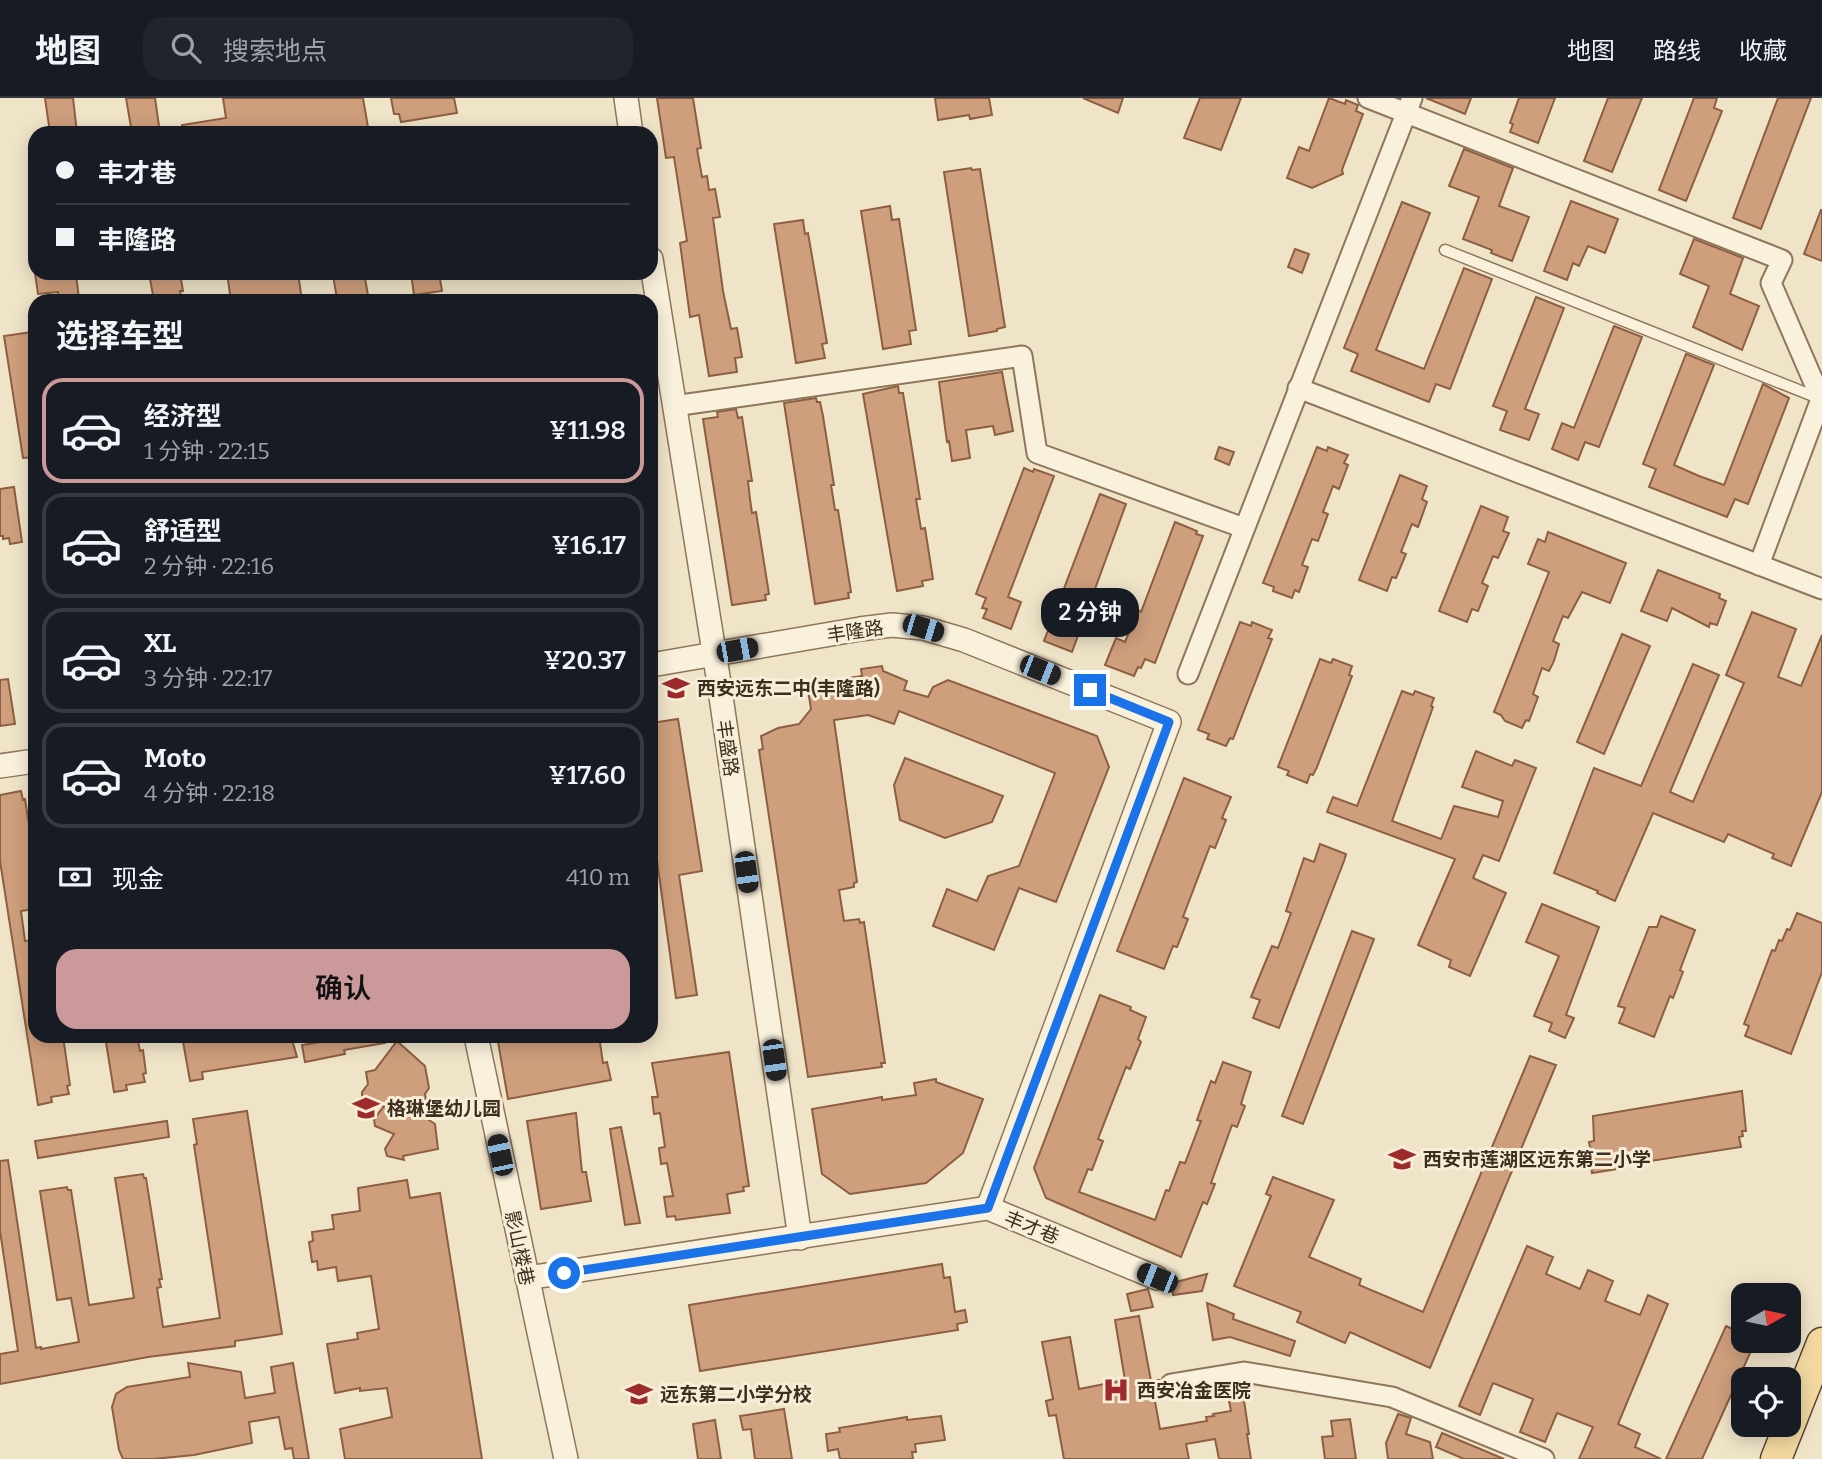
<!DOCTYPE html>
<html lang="zh">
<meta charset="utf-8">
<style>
body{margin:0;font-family:Bitter,"Noto Sans SC",serif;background:#20242c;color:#f1f3f6;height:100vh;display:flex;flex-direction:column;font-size:26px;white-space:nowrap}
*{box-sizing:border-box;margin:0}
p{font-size:23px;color:#9ea1a6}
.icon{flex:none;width:38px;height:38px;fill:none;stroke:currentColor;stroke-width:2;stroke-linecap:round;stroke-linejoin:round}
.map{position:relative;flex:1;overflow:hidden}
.details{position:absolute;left:28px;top:196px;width:630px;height:749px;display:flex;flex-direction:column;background:#171b24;border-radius:21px;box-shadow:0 4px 18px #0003}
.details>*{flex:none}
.guide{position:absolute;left:28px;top:28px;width:630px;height:154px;border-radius:21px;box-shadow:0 4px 18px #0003;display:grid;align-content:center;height:154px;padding:0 28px;background:#171b24}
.needle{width:46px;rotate:81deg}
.buttons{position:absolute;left:1731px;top:1185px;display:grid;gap:14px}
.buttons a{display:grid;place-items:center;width:70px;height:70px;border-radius:14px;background:#171b24;box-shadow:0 4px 18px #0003;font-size:35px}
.end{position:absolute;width:32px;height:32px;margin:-16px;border:9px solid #1a73e8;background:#fff;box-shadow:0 0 0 4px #fff}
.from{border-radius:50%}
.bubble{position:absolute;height:49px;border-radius:21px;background:#171b24;box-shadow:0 4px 18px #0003;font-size:23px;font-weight:600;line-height:49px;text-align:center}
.car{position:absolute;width:21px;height:42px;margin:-21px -10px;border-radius:9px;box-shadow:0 0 5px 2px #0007;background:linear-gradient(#222 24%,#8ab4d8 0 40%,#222 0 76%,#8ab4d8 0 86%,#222 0)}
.guide b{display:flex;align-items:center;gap:24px;height:66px;font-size:26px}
.guide b+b{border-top:2px solid #363941}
.guide i{width:18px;height:18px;background:#f1f3f6}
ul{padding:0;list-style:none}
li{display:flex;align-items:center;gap:21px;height:105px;margin:0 14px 10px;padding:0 14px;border:4px solid #363941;border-radius:21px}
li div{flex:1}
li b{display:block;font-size:26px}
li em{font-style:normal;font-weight:600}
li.on{border-color:#cc999b}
li>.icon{width:63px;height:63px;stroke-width:1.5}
h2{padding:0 28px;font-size:32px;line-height:84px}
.pay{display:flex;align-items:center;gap:18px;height:77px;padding:0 28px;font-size:26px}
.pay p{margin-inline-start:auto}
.cta{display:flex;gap:14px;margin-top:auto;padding:14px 28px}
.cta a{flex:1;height:80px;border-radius:21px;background:#cc999b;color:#111;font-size:28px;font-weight:600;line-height:80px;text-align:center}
header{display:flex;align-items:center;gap:42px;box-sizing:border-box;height:98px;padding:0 35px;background:#171b24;border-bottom:2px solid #363941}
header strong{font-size:33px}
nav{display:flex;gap:38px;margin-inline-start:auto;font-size:24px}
.search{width:490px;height:63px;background:#20242c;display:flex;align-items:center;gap:18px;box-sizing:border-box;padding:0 24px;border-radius:21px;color:#9ea1a6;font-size:26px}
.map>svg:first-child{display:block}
.building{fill:#cf9f7d;stroke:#8d5f41;stroke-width:2}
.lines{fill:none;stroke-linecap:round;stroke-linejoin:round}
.service-casing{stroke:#8d765c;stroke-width:13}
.minor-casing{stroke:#8d765c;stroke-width:23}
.tertiary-casing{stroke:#8d765c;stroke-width:26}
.primary-casing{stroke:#5b4430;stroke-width:33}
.service{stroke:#faf1dc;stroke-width:10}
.minor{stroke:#faf1dc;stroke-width:19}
.tertiary{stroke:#faf1dc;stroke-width:23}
.primary{stroke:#f3d9a0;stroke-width:30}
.route{stroke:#1a73e8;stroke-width:9}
.labels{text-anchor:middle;stroke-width:6;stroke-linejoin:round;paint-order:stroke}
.street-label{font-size:19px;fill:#3d2e20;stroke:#f7eed8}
.poi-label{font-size:19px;font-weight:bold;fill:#3d2e20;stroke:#f7eed8;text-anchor:start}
</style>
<header>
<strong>地图</strong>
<div class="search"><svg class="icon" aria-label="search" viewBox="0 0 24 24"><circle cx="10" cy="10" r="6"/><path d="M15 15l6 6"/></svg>搜索地点</div>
<nav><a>地图</a><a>路线</a><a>收藏</a></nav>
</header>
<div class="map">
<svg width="1822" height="1361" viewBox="0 0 1822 1361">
<rect width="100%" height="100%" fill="#f0e4c8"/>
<!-- building -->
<g class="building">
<polygon points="45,0 73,0 77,35 50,35"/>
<polygon points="126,0 155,0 160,35 132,35"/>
<polygon points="223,0 363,0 369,35 182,35 182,27 226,20"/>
<polygon points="391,0 454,0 457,15 401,24 399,16 394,16"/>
<polygon points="657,0 693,0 701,50 697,51 702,79 707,78 709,92 715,91 720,119 713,120 723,193 731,231 737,230 742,259 735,260 737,274 709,278 699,217 690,219 680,145 687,143 674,59 666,60"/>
<polygon points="935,0 989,0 992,17 970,21 969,17 938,22"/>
<polygon points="1083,0 1123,0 1118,15"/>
<polygon points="1200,0 1241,0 1221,52 1184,40"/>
<polygon points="1329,0 1345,6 1346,2 1358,7 1356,13 1363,16 1342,72 1343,76 1312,90 1287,80 1299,49 1309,53"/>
<polygon points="1426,0 1471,0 1465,16"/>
<polygon points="1519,0 1555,0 1538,45 1510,34 1513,26 1510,25"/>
<polygon points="1608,0 1642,0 1612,74 1584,63"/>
<polygon points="1694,0 1717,0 1714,10 1722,13 1686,103 1659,92"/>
<polygon points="1778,0 1811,0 1761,131 1733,120"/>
<polygon points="1464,51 1513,70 1499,108 1529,119 1512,163 1491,155 1492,152 1463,141 1479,99 1449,88"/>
<polygon points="971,70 972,72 980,71 1005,229 997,231 997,233 969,238 944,74"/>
<polygon points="1571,103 1618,121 1605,155 1588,148 1579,168 1573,165 1567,182 1544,173"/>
<polygon points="1402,104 1430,115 1376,252 1424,271 1464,170 1492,181 1450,291 1436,286 1429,304 1351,273 1358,256 1344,250"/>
<polygon points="890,108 892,122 899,121 916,232 909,233 911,246 883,251 861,113"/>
<polygon points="1821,112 1822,112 1822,163 1804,156"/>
<polygon points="803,122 805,136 808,135 827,245 822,246 825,260 796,265 774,126"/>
<polygon points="1694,141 1743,160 1730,196 1759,208 1742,252 1693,229 1709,188 1680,176"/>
<polygon points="1295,151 1309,156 1302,175 1288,169"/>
<polygon points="35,175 59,175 59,180 76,177 79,200 59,203 58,194 38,196"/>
<polygon points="149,175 180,175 183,193 180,193 182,203 154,203"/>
<polygon points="227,175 298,175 302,203 231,203"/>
<polygon points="336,175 362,175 363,181 365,180 369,203 340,203 340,200 337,201 333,177"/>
<polygon points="411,175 439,175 442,193 414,197"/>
<polygon points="1536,199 1564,210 1525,311 1539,316 1529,342 1500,332 1507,313 1493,308"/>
<polygon points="1614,228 1642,239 1599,349 1585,344 1578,362 1552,351 1562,325 1574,330"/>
<polygon points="32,234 35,254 35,359 23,360 4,238"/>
<polygon points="1686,256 1714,267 1674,367 1699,378 1724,387 1763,286 1789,300 1748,406 1735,401 1727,419 1649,389 1656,371 1643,366"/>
<polygon points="1002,274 1013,333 995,337 993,328 966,332 970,360 952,363 949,343 947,344 939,284"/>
<polygon points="898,288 899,295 903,295 920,401 916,401 921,431 925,430 933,481 922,483 923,488 897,493 863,296"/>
<polygon points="816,300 817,304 820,304 823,318 834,387 831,387 835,412 838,412 851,494 848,495 849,500 815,506 784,305"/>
<polygon points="736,311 738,320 742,319 752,383 748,383 750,401 752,415 756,414 769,496 765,497 766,502 732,507 703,321 718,319 717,314"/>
<polygon points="1219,349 1234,354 1229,367 1215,361"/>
<polygon points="1317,349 1327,353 1328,349 1348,357 1344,365 1348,367 1339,391 1333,388 1323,414 1328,416 1318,443 1312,441 1302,467 1308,469 1299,494 1295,492 1292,500 1273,493 1274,489 1263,485"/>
<polygon points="1024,370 1033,374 1034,371 1054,378 1008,499 1021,504 1011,531 983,520 987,511 982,510 986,500 976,496"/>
<polygon points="1400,377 1427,388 1422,401 1427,404 1418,429 1412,426 1401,454 1406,456 1396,480 1392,479 1387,493 1359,482"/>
<polygon points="14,389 22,444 10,446 9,440 3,441 3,438 0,438 0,391"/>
<polygon points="1100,396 1126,406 1072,554 1044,543"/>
<polygon points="1481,408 1508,419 1503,433 1509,435 1498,460 1493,458 1482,485 1488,488 1478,513 1472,511 1467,524 1439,513"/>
<polygon points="1175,424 1197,433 1196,436 1203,438 1155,565 1145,561 1141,570 1138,569 1134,578 1105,567 1116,540 1125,544 1138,512 1141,514"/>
<polygon points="1548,434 1626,465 1610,505 1582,494 1568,520 1563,518 1553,543 1559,546 1554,563 1549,573 1542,570 1533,596 1538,599 1529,623 1526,622 1522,630 1505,623 1501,617 1494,614 1549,474 1528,466 1538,441 1545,444"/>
<polygon points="1658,472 1720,496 1719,500 1726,503 1717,527 1710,525 1709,529 1672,510 1667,523 1641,513"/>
<polygon points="1752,514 1796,531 1778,579 1801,588 1822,537 1822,694 1791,768 1772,760 1774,756 1728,736 1724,744 1653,715 1615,803 1597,795 1598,793 1554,775 1594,670 1641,688 1693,566 1719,577 1670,694 1693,704 1744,585 1726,577"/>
<polygon points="1240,524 1251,528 1252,524 1272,532 1268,540 1272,541 1233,641 1230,640 1226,648 1207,641 1209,636 1198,632"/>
<polygon points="1622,536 1650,548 1604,656 1577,644"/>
<polygon points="1320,561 1331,565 1333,561 1352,568 1349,577 1352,578 1317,669 1313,677 1310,676 1307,685 1287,677 1289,673 1278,669"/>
<polygon points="882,568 883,573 907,583 904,592 928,599 933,589 948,582 1097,638 1109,669 1056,804 1019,790 994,852 933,828 947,791 977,803 988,778 1019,768 1055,675 899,613 894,626 868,617 834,622 857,784 854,785 854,789 839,792 844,823 859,821 860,825 864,824 885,965 881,965 882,969 808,979 759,652 763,651 761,638 778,630 799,626 811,611 807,586 862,578 861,571"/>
<polygon points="8,581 15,626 0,628 0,582"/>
<polygon points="1402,593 1413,597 1415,593 1434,600 1431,608 1433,609 1392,723 1441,741 1454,708 1498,719 1503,703 1462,689 1476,653 1512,668 1515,662 1536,670 1499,763 1483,757 1473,780 1506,795 1470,878 1449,869 1451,862 1418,847 1455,761 1327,714 1333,699 1357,708"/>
<polygon points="678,621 702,773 679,777 697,897 676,900 651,719 651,625"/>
<polygon points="905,660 1003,698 992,724 945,740 900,722 894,687"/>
<polygon points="1184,680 1231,699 1222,720 1226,722 1215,750 1210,748 1183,819 1188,821 1177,849 1173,848 1164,871 1117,853"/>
<polygon points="21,693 23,702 25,701 34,758 32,764 35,811 21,813 25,843 35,842 35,938 63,938 70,987 67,988 69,996 51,999 52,1004 38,1007 0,763 0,697"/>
<polygon points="1320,746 1346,756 1344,763 1279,930 1253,920 1260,902 1251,899 1272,848 1278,850 1291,815 1286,813 1304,760 1314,764"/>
<polygon points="1542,806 1599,829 1566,917 1574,920 1565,940 1549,933 1552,925 1534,918 1559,858 1526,844"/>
<polygon points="1797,815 1822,825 1822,874 1791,956 1745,938 1749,928 1744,926 1772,852 1775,853 1779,842 1782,843 1787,831 1790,832"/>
<polygon points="1661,818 1695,832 1680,872 1683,874 1673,900 1670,898 1654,939 1619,925 1625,910 1618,908 1649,829 1657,829"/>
<polygon points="1352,833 1374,841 1303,1026 1282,1018"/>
<polygon points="1100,897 1131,909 1130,912 1146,919 1138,941 1141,944 1130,971 1126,969 1098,1041 1103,1043 1092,1072 1088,1071 1079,1094 1155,1122 1166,1092 1169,1093 1180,1064 1185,1065 1201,1023 1197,1022 1211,983 1215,985 1223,964 1251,974 1241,1006 1245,1008 1237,1029 1232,1027 1211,1085 1215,1086 1207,1106 1203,1104 1181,1159 1046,1100 1034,1070"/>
<polygon points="105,938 137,938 140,953 143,952 146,975 143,976 145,984 126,987 127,992 114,994"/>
<polygon points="182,938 291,938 297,959 202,974 203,981 190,983"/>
<polygon points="334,938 384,938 385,945 344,952 345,956 305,964 302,947 334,942"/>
<polygon points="497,938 599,938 603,965 607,964 611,982 508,1001"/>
<polygon points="397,943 425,968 429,990 425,996 429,1022 435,1026 438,1051 403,1058 404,1062 387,1058 385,1051 394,1036 375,1028 374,1021 384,1008 365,1002 362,999 362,994 368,986 366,974 375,972"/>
<polygon points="729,954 749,1088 743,1089 744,1093 727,1096 730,1115 676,1122 675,1118 667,1119 664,1099 673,1098 667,1065 661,1066 659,1050 665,1049 660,1015 654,1016 652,999 658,999 652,965"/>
<polygon points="1530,958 1556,967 1430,1270 1350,1234 1345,1245 1297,1224 1301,1214 1234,1188 1271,1098 1266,1096 1273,1079 1334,1102 1309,1159 1361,1181 1359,1187 1423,1214"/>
<polygon points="936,981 936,984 983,1001 963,1055 926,1085 850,1096 822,1076 812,1011 882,999 882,1002 916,997 914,985"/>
<polygon points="1742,993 1746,1033 1742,1033 1743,1038 1739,1039 1741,1049 1618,1068 1618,1071 1592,1075 1589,1054 1591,1054 1589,1044 1594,1043 1593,1018"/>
<polygon points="247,1013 282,1236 235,1243 235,1248 148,1259 0,1286 0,1256 18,1253 0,1133 0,1063 8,1062 36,1250 41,1249 41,1251 79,1244 71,1200 57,1202 40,1093 67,1089 68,1092 71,1092 89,1207 134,1200 115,1080 143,1076 144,1080 146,1080 162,1181 159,1181 161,1189 157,1190 163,1229 220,1220 194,1047 197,1046 193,1021"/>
<polygon points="576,1015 582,1074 586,1074 591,1103 541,1111 527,1023"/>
<polygon points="167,1023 169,1039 38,1060 35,1043"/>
<polygon points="621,1029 640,1125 625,1127 610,1031"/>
<polygon points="407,1082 410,1100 440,1095 482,1361 345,1361 340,1331 392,1319 387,1290 360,1293 360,1290 335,1295 327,1246 358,1241 357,1235 379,1231 371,1178 338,1183 336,1169 318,1172 317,1163 312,1164 309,1144 313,1143 312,1134 334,1131 332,1117 360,1113 358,1090"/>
<polygon points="1527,1148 1553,1159 1546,1176 1580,1191 1588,1172 1613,1183 1605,1203 1640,1217 1648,1197 1668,1206 1618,1326 1640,1336 1635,1349 1661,1361 1579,1361 1593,1329 1557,1315 1545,1344 1520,1334 1533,1301 1493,1285 1480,1317 1459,1308"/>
<polygon points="942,1166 944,1180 950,1179 955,1214 965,1212 967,1224 957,1226 958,1232 700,1273 689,1207"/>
<polygon points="1207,1176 1202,1193 1173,1197 1172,1185"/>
<polygon points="1148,1191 1153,1209 1131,1213 1127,1196"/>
<polygon points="1207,1205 1234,1216 1233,1221 1295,1243 1290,1258 1230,1239 1213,1242"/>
<polygon points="1139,1218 1151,1283 1159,1282 1161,1296 1154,1298 1160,1331 1207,1323 1206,1319 1214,1318 1213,1316 1231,1313 1227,1292 1242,1289 1249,1336 1247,1336 1251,1361 1219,1361 1215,1341 1186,1346 1189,1361 1064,1361 1056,1317 1049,1318 1046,1303 1053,1301 1042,1244 1070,1239 1079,1291 1125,1282 1115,1222"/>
<polygon points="1726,1228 1743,1236 1743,1242 1756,1242 1702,1361 1666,1361"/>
<polygon points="188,1265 241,1274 245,1300 275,1295 271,1269 293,1265 309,1361 294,1361 292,1350 285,1351 279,1319 249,1324 252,1345 194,1357 153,1361 123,1361 119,1352 112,1309 116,1296 127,1289 190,1279"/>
<polygon points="784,1311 792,1361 755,1361 751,1331 743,1332 740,1318"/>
<polygon points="1398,1316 1411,1320 1406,1336 1430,1344 1433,1361 1388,1361 1386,1345"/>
<polygon points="941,1318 945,1342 915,1346 916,1354 912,1354 913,1361 840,1361 838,1351 828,1353 826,1336 840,1334 839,1330 907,1319 907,1322"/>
<polygon points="1350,1321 1356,1361 1325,1361 1322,1339 1333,1338 1331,1323"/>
<polygon points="715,1322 721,1361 698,1361 693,1326"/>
<polygon points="1442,1335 1504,1361 1464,1361 1436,1349"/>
</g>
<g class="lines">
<defs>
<polyline id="service" points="1445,152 1821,301"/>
<g id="minor">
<polyline points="1368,0 1782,162 1771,185 1821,301 1759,467"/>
<polyline points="1298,290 1822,491"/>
<polyline points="674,308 1022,258 1037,355 1244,430"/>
<polyline points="1188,576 1412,0"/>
<polyline points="1171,1286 1244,1274 1392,1299 1544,1361"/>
</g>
<g id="tertiary">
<polyline points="626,0 631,35"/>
<polyline points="651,161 719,585 800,1140"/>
<polyline points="651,567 860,531 892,527 923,530 964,542 1169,624 988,1110"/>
<polyline points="0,668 35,663"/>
<polyline points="476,938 566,1361"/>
<polyline points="527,1180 988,1110 1157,1180"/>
</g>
<polyline id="primary" points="1776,1361 1822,1245"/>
</defs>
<!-- service casing -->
<use href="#service" class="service-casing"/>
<!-- minor casing -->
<use href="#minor" class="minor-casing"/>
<!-- tertiary casing -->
<use href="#tertiary" class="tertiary-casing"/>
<!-- primary casing -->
<use href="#primary" class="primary-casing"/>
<!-- service -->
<use href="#service" class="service"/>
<!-- minor -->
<use href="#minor" class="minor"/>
<!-- tertiary -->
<use href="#tertiary" class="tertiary"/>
<!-- primary -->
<use href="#primary" class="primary"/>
</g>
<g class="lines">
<!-- route -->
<polyline class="route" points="564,1175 988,1110 1169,624 1090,592"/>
</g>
<!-- icons -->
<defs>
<symbol id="school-bare" viewBox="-9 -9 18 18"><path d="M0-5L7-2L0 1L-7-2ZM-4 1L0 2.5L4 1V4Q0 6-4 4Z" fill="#9e2a2b" stroke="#f7eed8" stroke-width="2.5" paint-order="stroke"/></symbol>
<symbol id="hospital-bare" viewBox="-9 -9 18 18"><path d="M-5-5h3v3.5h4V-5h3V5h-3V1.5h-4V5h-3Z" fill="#9e2a2b" stroke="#f7eed8" stroke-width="2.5" paint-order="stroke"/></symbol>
</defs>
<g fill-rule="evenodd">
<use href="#school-bare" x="657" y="571" width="38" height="38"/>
<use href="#school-bare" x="347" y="991" width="38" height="38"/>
<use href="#school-bare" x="1383" y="1042" width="38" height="38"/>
<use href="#hospital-bare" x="1097" y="1273" width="38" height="38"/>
<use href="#school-bare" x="620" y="1277" width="38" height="38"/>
</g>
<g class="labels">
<!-- street labels -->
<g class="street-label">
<text transform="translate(855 533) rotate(-8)" y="7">丰隆路</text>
<text transform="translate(728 650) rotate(82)" y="7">丰盛路</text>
<text transform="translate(1032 1129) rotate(22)" y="7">丰才巷</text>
<text transform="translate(520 1150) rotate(78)" y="7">影山楼巷</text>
</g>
<!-- poi labels -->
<g class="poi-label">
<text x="697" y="597">西安远东二中(丰隆路)</text>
<text x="387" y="1017">格琳堡幼儿园</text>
<text x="1423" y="1068">西安市莲湖区远东第二小学</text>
<text x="1137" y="1299">西安冶金医院</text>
<text x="660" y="1303">远东第二小学分校</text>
</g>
</g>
</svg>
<div class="buttons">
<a><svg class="needle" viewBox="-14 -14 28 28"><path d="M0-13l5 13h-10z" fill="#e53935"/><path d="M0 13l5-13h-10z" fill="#9ea1a6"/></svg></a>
<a><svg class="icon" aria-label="locate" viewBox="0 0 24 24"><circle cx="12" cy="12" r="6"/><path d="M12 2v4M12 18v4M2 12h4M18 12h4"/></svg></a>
</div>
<i class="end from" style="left:564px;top:1175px"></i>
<i class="end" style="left:1090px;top:592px"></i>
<div class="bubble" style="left:1041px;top:490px;width:98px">2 分钟</div>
<i class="car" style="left:923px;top:530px;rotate:107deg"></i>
<i class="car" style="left:737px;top:552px;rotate:80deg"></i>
<i class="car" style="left:1040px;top:572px;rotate:112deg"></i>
<i class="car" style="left:746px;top:774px;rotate:172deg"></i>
<i class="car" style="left:774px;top:962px;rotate:172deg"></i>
<i class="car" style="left:500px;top:1057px;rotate:348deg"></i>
<i class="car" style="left:1157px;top:1180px;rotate:292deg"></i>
<div class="guide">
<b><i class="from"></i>丰才巷</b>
<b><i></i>丰隆路</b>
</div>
<section class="details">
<h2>选择车型</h2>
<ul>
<li class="on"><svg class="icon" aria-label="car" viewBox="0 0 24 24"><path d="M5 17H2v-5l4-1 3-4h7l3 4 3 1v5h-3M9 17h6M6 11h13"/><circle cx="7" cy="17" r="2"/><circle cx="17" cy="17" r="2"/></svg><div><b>经济型</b><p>1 分钟 · 22:15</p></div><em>¥11.98</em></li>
<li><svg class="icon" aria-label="car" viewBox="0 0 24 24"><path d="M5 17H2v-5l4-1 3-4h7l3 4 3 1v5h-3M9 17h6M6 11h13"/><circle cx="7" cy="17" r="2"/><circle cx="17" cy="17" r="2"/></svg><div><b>舒适型</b><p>2 分钟 · 22:16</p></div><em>¥16.17</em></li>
<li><svg class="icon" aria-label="car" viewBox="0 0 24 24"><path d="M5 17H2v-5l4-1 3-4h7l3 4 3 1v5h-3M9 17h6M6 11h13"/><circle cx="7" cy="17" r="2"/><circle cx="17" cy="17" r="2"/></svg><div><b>XL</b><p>3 分钟 · 22:17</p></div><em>¥20.37</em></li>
<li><svg class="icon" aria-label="car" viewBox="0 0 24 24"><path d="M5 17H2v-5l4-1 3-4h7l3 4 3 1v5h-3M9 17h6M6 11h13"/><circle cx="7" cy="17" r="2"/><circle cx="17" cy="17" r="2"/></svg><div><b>Moto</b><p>4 分钟 · 22:18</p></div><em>¥17.60</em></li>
</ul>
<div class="pay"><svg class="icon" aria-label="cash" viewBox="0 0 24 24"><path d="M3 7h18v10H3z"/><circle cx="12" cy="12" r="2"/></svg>现金<p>410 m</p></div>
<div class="cta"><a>确认</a></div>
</section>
</div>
